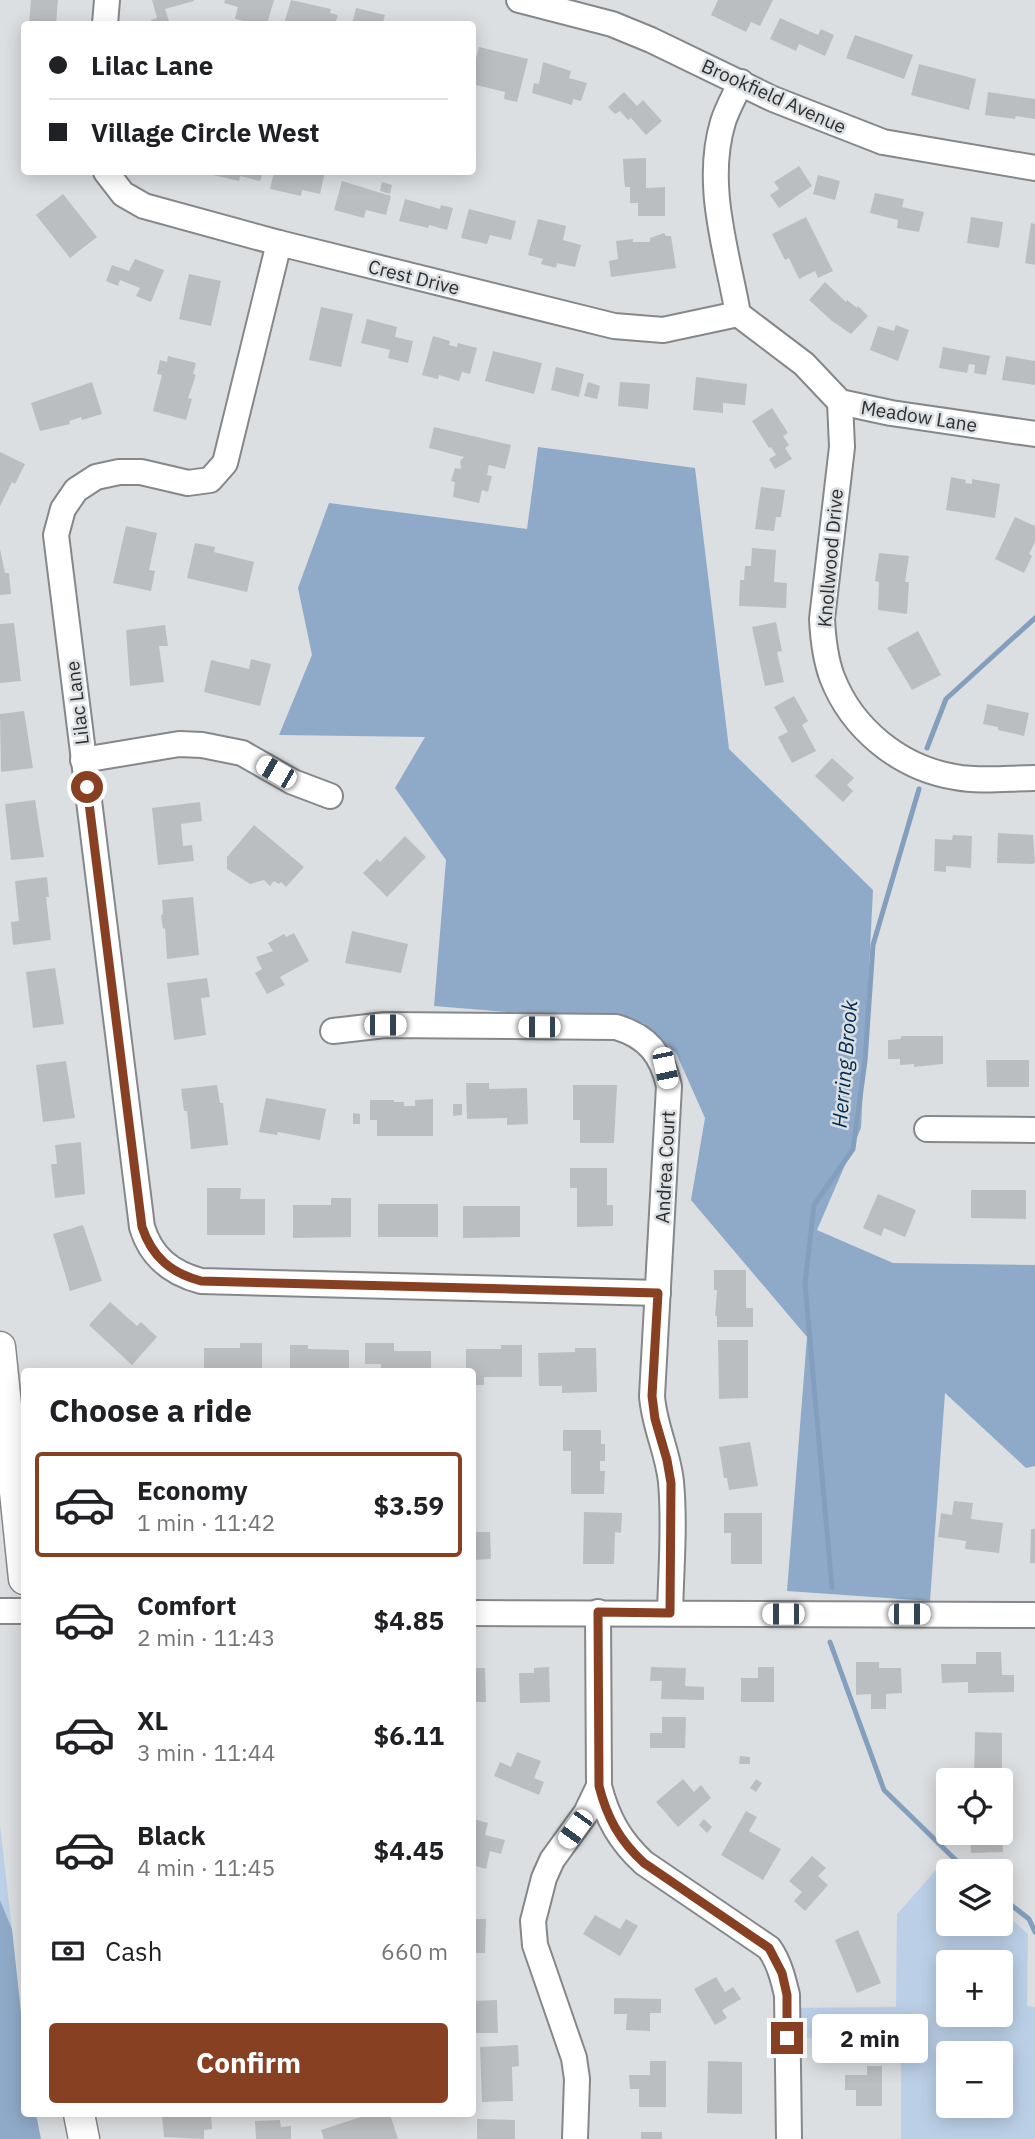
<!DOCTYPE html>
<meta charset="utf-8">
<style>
body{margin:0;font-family:"IBM Plex Sans",sans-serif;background:#f2f2f2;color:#202124;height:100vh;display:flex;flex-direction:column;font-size:26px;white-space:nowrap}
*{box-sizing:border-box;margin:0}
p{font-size:23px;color:#757577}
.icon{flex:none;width:38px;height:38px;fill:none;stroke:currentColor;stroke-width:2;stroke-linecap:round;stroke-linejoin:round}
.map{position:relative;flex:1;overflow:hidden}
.side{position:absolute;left:21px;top:1368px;width:455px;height:749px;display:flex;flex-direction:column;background:#fff;border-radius:7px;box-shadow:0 4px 18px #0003}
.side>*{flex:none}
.top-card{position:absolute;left:21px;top:21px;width:455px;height:154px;border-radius:7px;box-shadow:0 4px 18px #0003;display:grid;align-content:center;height:154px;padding:0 28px;background:#fff}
.fabs{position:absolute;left:936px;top:1768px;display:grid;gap:14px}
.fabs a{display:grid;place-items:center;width:77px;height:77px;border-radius:7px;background:#fff;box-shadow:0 4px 18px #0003;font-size:35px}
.end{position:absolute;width:32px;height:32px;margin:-16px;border:9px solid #884023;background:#fff;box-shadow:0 0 0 4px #fff}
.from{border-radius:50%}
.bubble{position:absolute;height:49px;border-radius:7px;background:#fff;box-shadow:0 4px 18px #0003;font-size:23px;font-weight:800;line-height:49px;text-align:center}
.car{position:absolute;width:21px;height:42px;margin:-21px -10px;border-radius:9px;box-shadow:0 0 5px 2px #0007;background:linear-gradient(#fff 24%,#345 0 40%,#fff 0 76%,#345 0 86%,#fff 0)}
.top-card b{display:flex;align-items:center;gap:24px;height:66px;font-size:26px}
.top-card b+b{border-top:2px solid #e0e0e0}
.top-card i{width:18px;height:18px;background:#202124}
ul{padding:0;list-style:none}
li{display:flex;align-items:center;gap:21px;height:105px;margin:0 14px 10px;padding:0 14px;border:4px solid transparent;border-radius:7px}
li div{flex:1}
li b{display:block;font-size:26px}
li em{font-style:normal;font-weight:800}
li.active{border-color:#884023}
li>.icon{width:63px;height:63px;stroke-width:1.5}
h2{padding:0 28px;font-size:32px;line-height:84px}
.pay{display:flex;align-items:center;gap:18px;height:77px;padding:0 28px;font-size:26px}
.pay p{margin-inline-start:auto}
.action{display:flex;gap:14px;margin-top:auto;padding:14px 28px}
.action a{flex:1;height:80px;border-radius:7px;background:#884023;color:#fff;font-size:28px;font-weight:800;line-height:80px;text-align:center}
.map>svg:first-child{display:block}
.green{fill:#bbd0e7;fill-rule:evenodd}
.forest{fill:#8faac8}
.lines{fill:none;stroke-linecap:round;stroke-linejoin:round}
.stream{stroke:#849fbd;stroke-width:5}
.building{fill:#bbbec1}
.minor-casing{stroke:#85888b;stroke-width:28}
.major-casing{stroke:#85888b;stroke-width:33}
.minor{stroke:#fff;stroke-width:24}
.major{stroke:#fff;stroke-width:30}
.route{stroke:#884023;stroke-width:9}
.labels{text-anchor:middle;stroke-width:5;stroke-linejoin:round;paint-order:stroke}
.street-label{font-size:19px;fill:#2c2e2f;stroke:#dcdfe2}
.water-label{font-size:21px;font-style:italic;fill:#002b52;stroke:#dcdfe2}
</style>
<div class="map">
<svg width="1035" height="2139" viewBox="0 0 1035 2139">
<rect width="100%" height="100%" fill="#dcdfe2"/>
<!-- green -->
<g class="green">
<polygon points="0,1825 12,1929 0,1900"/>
<path d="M945,1860L957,1871H948V1923H1001V1910L1028,1934L1027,2006L1035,2007V2139H901V2037L787,2038V2008L896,2007L897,1914ZM948,1962H1001V2014H948ZM948,2053H1001V2105H948Z"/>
</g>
<!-- forest -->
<g class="forest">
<polygon points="538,447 695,468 729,749 873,890 861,1128 817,1230 893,1263 1035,1265 1035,1466 1026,1468 945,1393 930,1601 787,1591 807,1337 691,1200 705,1118 676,1053 643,1023 434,1006 446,860 395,788 425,737 279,735 312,655 298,588 329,503 527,529"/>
<polygon points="0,1900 12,1929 24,2041 24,2114 36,2114 41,2139 0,2139"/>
</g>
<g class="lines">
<!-- stream -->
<g class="stream">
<polyline points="927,748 946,699 1035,618"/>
<polyline points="832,1588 805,1284 814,1205 853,1149 865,1061 873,945 919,789"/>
<polyline points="830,1642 884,1790 967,1871"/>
<polyline points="1001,1897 1029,1919 1035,1932"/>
</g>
</g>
<!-- building -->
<g class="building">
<polygon points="31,0 58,0 56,24 29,24"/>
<polygon points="152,0 194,0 194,1 165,9 170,24 152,24 151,20 157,18"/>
<polygon points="225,0 274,0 267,24 256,24 235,19 238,7 224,3"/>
<polygon points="291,0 331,9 330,13 338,15 335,24 284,24"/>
<polygon points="718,0 773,0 760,26 751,22 746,32 711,15"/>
<polygon points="356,8 385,15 383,22 390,24 352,24"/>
<polygon points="780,18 818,35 821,29 834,35 825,56 799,44 796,51 770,39"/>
<polygon points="855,35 913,55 904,79 846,58"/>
<polygon points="479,47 528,59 517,102 504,99 505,92 472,84 472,73"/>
<polygon points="543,62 571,71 569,78 587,83 581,101 573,99 572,105 532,93 534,83 539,84"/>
<polygon points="919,64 976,79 969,110 911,95"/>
<polygon points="624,92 637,106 643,100 662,121 646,135 631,118 628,120 620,111 615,114 608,107"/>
<polygon points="988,92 1035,99 1035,119 1016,116 1015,119 985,115"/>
<polygon points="646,158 646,188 665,187 665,216 638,216 638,203 630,203 630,187 625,187 624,178 623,159"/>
<polygon points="799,166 812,186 779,208 770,195 779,189 774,182"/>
<polygon points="210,172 263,172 260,181 240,176 239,181 209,174"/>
<polygon points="274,172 302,172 319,175 319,172 325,172 320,194 302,190 301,196 270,189"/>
<polygon points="818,175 840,181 835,200 813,194"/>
<polygon points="342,181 391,196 386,215 366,210 364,218 334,210"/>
<polygon points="382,182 392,185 390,194 380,191"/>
<polygon points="875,193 904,199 902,207 924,212 919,232 897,228 898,220 870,213"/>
<polygon points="63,194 97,237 70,258 36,215"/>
<polygon points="405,199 440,209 441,205 453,208 447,230 429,225 428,228 399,221"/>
<polygon points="469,209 516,221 511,240 490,235 487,244 461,238"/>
<polygon points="806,217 833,271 818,278 815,271 799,279 789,258 785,260 772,234"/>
<polygon points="971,217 1003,222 999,248 967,243"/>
<polygon points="538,219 566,226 563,240 581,245 575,267 557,263 556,268 541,264 543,259 528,255"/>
<polygon points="1031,223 1035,224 1035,265 1025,263"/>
<polygon points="664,233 666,236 671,236 676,268 611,277 609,261 618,259 616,241 633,239 633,242 650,242 650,238"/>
<polygon points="135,259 164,270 151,302 136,296 140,288 120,280 118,286 106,281 112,265 129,271"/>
<polygon points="189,274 221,281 211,326 179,319"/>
<polygon points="825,282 846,302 847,300 857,308 858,306 868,316 851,334 832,321 809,300"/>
<polygon points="321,307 353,314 341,367 309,360"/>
<polygon points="367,319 397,327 395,337 413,341 408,363 388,358 390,350 361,343"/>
<polygon points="896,325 909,330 898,361 870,350 878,326 894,331"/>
<polygon points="433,336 450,341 449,345 457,347 458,343 477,348 470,374 462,372 459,381 439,375 438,379 422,375"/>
<polygon points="943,347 990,356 986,375 974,373 975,365 969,364 967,373 939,368"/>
<polygon points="493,351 542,363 534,394 485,381"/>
<polygon points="168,356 196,363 193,374 196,375 188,398 192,399 186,420 153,411 162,375 157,374 160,360 167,362"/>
<polygon points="1006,356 1035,361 1035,385 1002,380"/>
<polygon points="556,367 584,374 579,397 551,390"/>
<polygon points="696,377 747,384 745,405 723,403 723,413 693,410"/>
<polygon points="92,382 102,414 82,420 81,417 69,421 70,424 40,431 31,403"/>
<polygon points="588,382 600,386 597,399 584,396"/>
<polygon points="620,382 650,384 648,409 618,406"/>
<polygon points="772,408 788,433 783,436 789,445 785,448 792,459 775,469 769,459 776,455 771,447 769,448 752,421"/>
<polygon points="434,427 511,445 505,469 489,465 487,475 492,476 488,492 482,490 479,503 453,497 455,482 451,481 455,468 461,469 460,461 464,457 429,448"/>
<polygon points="0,452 25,464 15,484 12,482 0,506"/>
<polygon points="951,477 966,480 965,483 972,484 972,479 1000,484 995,518 946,510"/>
<polygon points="761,487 785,490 781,517 776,517 774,531 755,529"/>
<polygon points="1015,517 1035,526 1035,542 1029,554 1032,556 1024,573 995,559"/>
<polygon points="126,526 157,533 149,570 155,571 151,591 113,583"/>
<polygon points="195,543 215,547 214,552 254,562 247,592 187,578"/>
<polygon points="752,548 776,550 774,582 787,583 786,608 739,606 740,580 744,580 745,566 751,566"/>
<polygon points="0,549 5,573 9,573 11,594 0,595"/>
<polygon points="879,553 909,556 905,582 909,582 907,614 878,610 879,582 875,581"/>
<polygon points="776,622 782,651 777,652 784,682 765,686 752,627"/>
<polygon points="14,623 21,681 0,683 0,624"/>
<polygon points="165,625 168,646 159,646 164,682 130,686 126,630"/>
<polygon points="918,631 941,675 912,690 887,648"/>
<polygon points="251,659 271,664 260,706 204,692 211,660 249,669"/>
<polygon points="794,696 808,721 802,725 816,751 792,763 778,737 788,732 774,707"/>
<polygon points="987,704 1029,713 1024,736 998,730 998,727 983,724"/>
<polygon points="24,711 33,768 1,772 0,714"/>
<polygon points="832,758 854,778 847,785 853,791 843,802 815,776"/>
<polygon points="35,800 44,857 11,860 5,804"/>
<polygon points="200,802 202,821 181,824 183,846 192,845 194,861 158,865 152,808"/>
<polygon points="254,825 304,867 286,887 281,882 279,884 274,881 270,886 264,880 250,884 227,869 227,857"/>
<polygon points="998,833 1033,835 1035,862 1033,864 997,863"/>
<polygon points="953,835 972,836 971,868 946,866 946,872 934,871 935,839 952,840"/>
<polygon points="405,836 426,857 387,897 363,873 377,859 380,862"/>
<polygon points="47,877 49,897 46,897 51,940 13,945 11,922 19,921 15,881"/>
<polygon points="193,897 199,955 167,959 165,928 163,929 161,915 163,914 162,900"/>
<polygon points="352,931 408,944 401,973 345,963"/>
<polygon points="294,933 309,961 280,977 285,985 267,994 255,973 262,969 256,957 273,951 268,943 284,934 286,937"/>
<polygon points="55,968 64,1024 33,1028 26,972"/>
<polygon points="207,978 210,997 201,998 206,1035 174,1040 167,983"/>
<polygon points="901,1036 943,1036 943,1064 914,1067 914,1064 900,1065 900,1059 888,1059 888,1040 901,1039"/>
<polygon points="986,1060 1029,1060 1029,1087 987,1087"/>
<polygon points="66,1061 75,1118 43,1122 36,1065"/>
<polygon points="466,1083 489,1083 489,1089 527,1088 528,1124 507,1125 507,1118 467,1119"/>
<polygon points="217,1085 220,1103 223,1103 228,1145 191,1149 187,1111 184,1111 181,1089"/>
<polygon points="573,1085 617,1085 614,1143 580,1143 580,1120 573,1120"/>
<polygon points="266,1098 326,1109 320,1140 278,1132 277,1135 259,1132"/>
<polygon points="433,1099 433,1136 377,1136 377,1120 370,1120 370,1100 394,1100 394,1102 404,1102 404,1106 415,1106 415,1100"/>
<polygon points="453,1104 462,1104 462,1115 453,1116"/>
<polygon points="353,1113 360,1114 360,1124 353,1124"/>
<polygon points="81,1142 85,1194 55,1198 51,1164 57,1164 55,1145"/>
<polygon points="570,1168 607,1168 607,1205 613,1205 613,1226 577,1227 577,1188 570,1188"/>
<polygon points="207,1188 241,1188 240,1199 265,1199 265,1235 207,1235"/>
<polygon points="971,1190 1026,1190 1026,1219 971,1218"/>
<polygon points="878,1194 916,1210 905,1237 884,1228 881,1236 863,1228"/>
<polygon points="331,1198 351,1198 351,1237 293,1238 293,1205 331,1205"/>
<rect x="378" y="1204" width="60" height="33"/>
<polygon points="463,1206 520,1206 520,1237 463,1238"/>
<polygon points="83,1225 102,1281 70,1291 53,1234"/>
<polygon points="714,1270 746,1270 746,1308 753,1308 753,1327 717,1327 717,1316 715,1316 717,1290 714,1290"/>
<polygon points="110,1302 137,1326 141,1322 157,1337 132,1365 89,1325"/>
<polygon points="718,1340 748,1340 748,1398 719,1399"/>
<polygon points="240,1343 262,1343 262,1372 204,1372 204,1348 240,1348"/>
<polygon points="365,1343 394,1343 394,1351 431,1351 431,1372 381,1372 381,1364 365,1364"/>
<polygon points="290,1345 308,1345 308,1349 349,1350 349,1372 290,1372"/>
<polygon points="501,1345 522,1345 522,1377 484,1377 484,1385 472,1385 472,1372 466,1372 466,1349 501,1349"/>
<polygon points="575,1348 596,1348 597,1392 562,1393 562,1386 539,1386 538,1353 575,1352"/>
<polygon points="563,1430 601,1430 601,1444 605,1444 605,1461 600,1461 600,1471 605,1471 604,1494 571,1494 571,1451 563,1451"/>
<polygon points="750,1442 758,1486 729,1490 727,1478 724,1478 719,1447"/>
<polygon points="954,1501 973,1503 971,1519 1003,1523 999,1553 965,1549 966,1541 938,1537 941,1513 952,1515"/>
<polygon points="584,1512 622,1513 621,1533 615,1532 614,1564 583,1564"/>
<polygon points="724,1513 762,1513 762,1564 731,1564 731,1533 724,1533"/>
<polygon points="1031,1529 1035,1529 1035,1563 1030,1563"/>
<polygon points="472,1532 490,1532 491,1559 472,1560"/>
<polygon points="976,1652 1001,1652 1002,1675 1014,1675 1014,1692 968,1693 968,1682 942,1683 941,1664 976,1664"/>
<polygon points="856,1662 879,1662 879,1668 901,1668 902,1693 886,1694 886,1709 871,1709 871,1694 856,1695"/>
<polygon points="549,1667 550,1702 520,1703 519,1673 534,1673 534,1668"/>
<polygon points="651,1667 686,1668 685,1686 704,1687 704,1700 661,1699 662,1681 650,1681"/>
<polygon points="758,1667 774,1667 774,1702 741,1702 741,1678 758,1678"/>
<polygon points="472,1668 485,1668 486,1702 472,1702"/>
<polygon points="662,1717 686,1717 685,1748 650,1748 650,1733 662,1733"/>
<polygon points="975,1732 1002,1733 1002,1779 974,1779"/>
<polygon points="517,1752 541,1761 534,1778 544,1782 539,1795 494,1776 500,1762 511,1767"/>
<polygon points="740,1756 750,1757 750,1764 739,1764"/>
<polygon points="683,1779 694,1792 701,1785 711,1798 678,1827 656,1802"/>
<polygon points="756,1779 762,1783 756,1792 750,1788"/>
<polygon points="746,1811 757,1817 749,1831 781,1849 763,1880 721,1855"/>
<polygon points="474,1819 488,1823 485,1835 505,1840 501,1854 490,1851 486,1869 472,1865"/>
<polygon points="704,1819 712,1827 707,1833 699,1825"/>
<polygon points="970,1832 1002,1832 1003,1852 971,1853"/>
<polygon points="812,1856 826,1868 818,1876 828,1885 805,1911 794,1901 802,1892 789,1881"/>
<polygon points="595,1915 620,1929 626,1919 638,1926 620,1956 583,1934"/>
<polygon points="472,1919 486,1919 485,1953 475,1953 475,1970 472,1970"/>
<polygon points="858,1930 881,1983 857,1993 835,1940"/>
<polygon points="716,1977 725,1992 733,1987 741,1999 722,2010 727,2018 715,2025 694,1989"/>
<polygon points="614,1998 661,1999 661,2013 650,2013 650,2031 626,2030 627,2014 614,2014"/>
<polygon points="497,2000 498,2033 472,2033 472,2001"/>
<polygon points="518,2045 519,2066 512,2067 513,2101 482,2102 480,2047"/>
<polygon points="650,2061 666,2061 666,2107 639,2107 639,2089 630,2089 629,2075 650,2075"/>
<polygon points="708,2061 742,2062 742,2114 707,2113"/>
<polygon points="867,2066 882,2066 882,2106 856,2106 856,2090 845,2090 845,2075 867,2075"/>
<polygon points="187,2114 211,2114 212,2129 204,2130 204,2139 164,2137 162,2115"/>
<polygon points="370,2114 390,2114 398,2139 324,2139 321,2130"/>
<polygon points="477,2119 515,2120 515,2139 477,2139"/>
<polygon points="280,2120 281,2127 291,2126 291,2139 256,2139 255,2121"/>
<rect x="641" y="2132" width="21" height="7"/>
</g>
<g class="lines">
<defs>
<g id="minor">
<polyline points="519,0 612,24 651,40 773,99 883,142 1035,168"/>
<polyline points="105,24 107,0"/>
<path d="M741,82C735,95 727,109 723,122C704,185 727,251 738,314L804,364L840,402L891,413L1035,434"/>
<polyline points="106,172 123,194 144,206 279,243 614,326 663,330 738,314"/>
<path d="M279,243L225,463L210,480L188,483L141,472H119L96,477L76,490L63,509L56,535L142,1227C151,1257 171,1273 201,1281L658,1293"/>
<path d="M840,402L842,447L822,619C823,639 825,658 832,677C852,729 900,768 955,777C981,782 1009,778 1035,778"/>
<polyline points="83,760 179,744 202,745 242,753 293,782 330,796"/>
<path d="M333,1031L385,1025L616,1027C647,1036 662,1054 669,1086L652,1396C654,1426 668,1452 671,1482C675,1525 671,1570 670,1613"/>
<polyline points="927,1129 1035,1130"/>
<polyline points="0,1611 24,1611"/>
<path d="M598,1612L599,1786C607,1818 620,1841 644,1863L769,1948C779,1962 783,1978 787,1995L789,2139"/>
<polyline points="472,1613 1035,1615"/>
<polyline points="575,2139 577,2079 574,2058 535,1945 533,1921 544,1878 552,1860 586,1813 599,1786"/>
</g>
<g id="major">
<polyline points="0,1347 24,1579"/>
<polyline points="79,2114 84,2139"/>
</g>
</defs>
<!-- minor casing -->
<use href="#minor" class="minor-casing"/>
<!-- major casing -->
<use href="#major" class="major-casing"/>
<!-- minor -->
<use href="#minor" class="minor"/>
<!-- major -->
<use href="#major" class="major"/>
</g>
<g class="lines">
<!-- route -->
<path class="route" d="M87,787L142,1227C152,1257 171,1273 201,1281L658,1293L652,1396L655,1419L667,1460L671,1483L670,1613L598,1612L599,1786C607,1818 620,1841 644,1863L769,1948L782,1973L787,1995V2038"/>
</g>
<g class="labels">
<!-- street labels -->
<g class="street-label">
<text transform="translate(774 96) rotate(24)" y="7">Brookfield Avenue</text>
<text transform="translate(414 277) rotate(14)" y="7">Crest Drive</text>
<text transform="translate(919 416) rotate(9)" y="7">Meadow Lane</text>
<text transform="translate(830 558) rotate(-85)" y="7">Knollwood Drive</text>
<text transform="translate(77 703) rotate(-97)" y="7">Lilac Lane</text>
<text transform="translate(665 1167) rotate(-87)" y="7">Andrea Court</text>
</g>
<!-- water labels -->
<g class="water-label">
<text transform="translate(845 1064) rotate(-85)" y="7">Herring Brook</text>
</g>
</g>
</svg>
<div class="fabs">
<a><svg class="icon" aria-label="locate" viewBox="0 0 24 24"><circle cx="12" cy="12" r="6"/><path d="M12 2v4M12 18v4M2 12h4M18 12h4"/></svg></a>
<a><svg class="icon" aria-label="layers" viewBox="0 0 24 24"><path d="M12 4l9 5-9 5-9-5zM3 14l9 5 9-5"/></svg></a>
<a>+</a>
<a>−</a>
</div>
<i class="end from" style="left:87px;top:787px"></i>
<i class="end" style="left:787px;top:2038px"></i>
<div class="bubble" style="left:812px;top:2014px;width:116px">2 min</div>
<i class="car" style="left:276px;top:772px;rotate:300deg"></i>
<i class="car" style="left:385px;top:1025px;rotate:90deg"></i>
<i class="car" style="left:539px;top:1027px;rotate:270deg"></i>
<i class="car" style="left:665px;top:1068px;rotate:168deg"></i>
<i class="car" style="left:783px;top:1614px;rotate:270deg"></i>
<i class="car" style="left:909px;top:1614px;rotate:90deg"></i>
<i class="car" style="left:575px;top:1829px;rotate:216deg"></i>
<div class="top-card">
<b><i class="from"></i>Lilac Lane</b>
<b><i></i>Village Circle West</b>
</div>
<section class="side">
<h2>Choose a ride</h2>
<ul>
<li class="active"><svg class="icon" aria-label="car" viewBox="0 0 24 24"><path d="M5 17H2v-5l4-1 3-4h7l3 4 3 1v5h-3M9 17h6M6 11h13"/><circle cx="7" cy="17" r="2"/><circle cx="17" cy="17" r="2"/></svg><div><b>Economy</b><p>1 min · 11:42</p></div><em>$3.59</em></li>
<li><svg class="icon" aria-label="car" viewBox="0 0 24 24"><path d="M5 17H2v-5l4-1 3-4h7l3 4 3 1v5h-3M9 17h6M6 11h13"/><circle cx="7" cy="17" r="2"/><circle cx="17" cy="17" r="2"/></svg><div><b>Comfort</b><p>2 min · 11:43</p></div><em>$4.85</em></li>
<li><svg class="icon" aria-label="car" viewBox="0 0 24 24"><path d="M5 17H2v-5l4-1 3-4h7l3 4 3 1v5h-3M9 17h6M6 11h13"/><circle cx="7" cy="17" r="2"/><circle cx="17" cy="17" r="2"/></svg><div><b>XL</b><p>3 min · 11:44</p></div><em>$6.11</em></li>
<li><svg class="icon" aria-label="car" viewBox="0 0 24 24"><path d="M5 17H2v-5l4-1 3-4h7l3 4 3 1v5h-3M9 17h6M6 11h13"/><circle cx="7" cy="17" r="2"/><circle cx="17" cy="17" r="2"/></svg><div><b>Black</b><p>4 min · 11:45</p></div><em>$4.45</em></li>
</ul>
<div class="pay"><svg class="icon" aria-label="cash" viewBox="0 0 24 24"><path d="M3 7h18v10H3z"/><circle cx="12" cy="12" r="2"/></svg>Cash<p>660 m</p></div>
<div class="action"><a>Confirm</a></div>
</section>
</div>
